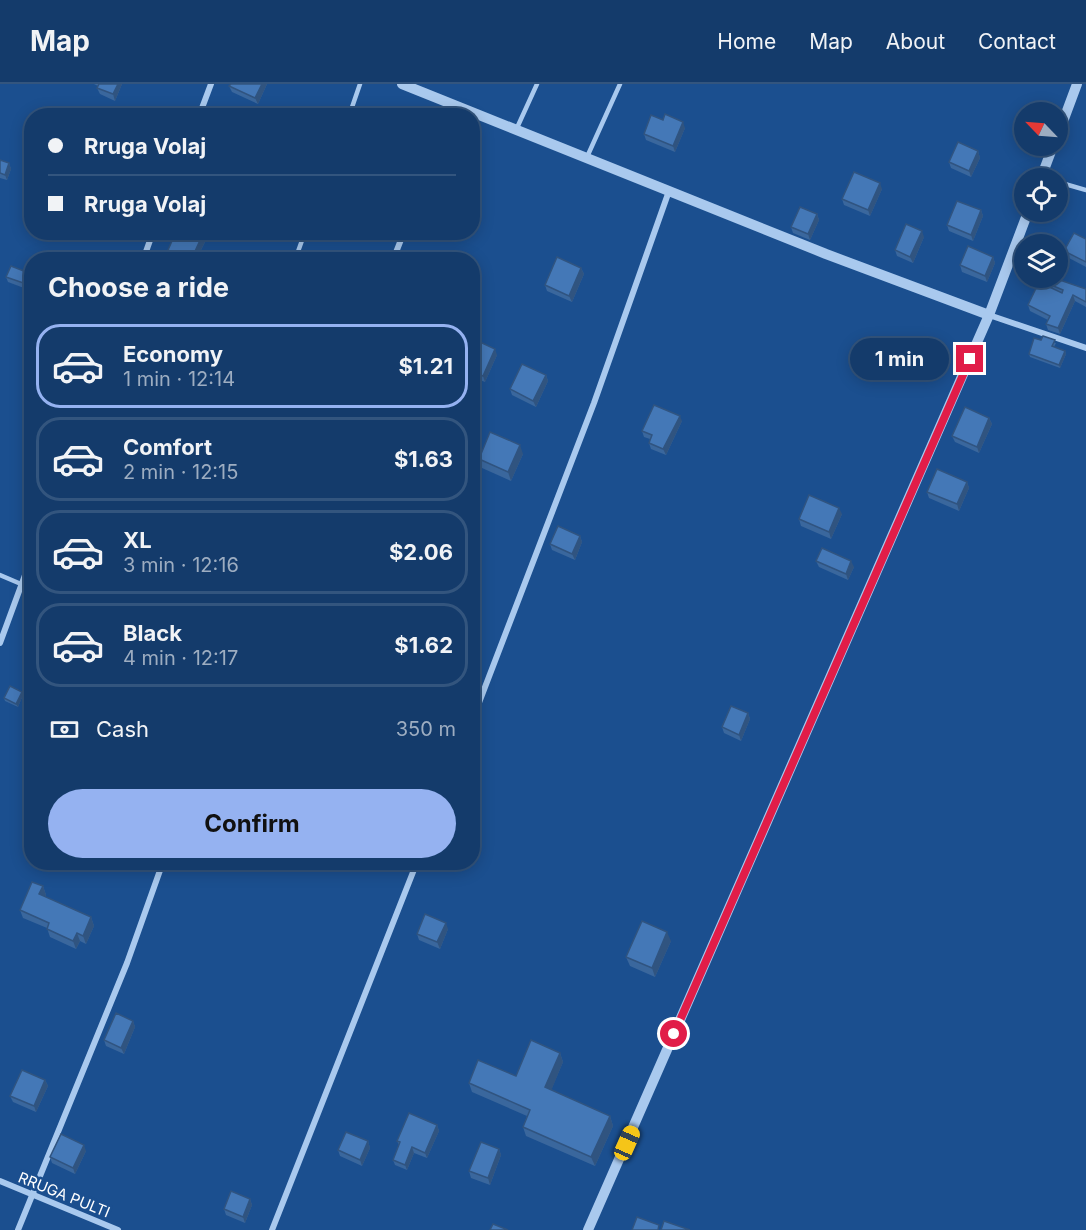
<!DOCTYPE html>
<meta charset="utf-8">
<style>
body{margin:0;font-family:Inter,sans-serif;background:#214673;color:#f1f3f6;height:100vh;display:flex;flex-direction:column;font-size:22px;white-space:nowrap}
*{box-sizing:border-box;margin:0}
p{font-size:20px;color:#9dadc1}
.icon{flex:none;width:33px;height:33px;fill:none;stroke:currentColor;stroke-width:2;stroke-linecap:round;stroke-linejoin:round}
.map{position:relative;flex:1;overflow:hidden}
.side{position:absolute;left:24px;top:168px;width:456px;height:618px;display:flex;flex-direction:column;background:#143b6b;border-radius:24px;box-shadow:0 3px 15px #0003,0 0 0 2px #33557e}
.side>*{flex:none}
.guide{position:absolute;left:24px;top:24px;width:456px;height:132px;border-radius:24px;box-shadow:0 3px 15px #0003,0 0 0 2px #33557e;display:grid;align-content:center;height:132px;padding:0 24px;background:#143b6b}
.needle{width:39px;rotate:295deg}
.buttons{position:absolute;left:1014px;top:18px;display:grid;gap:12px}
.buttons a{display:grid;place-items:center;width:54px;height:54px;border-radius:50%;background:#143b6b;box-shadow:0 3px 15px #0003,0 0 0 2px #33557e;font-size:30px}
.end{position:absolute;width:27px;height:27px;margin:-14px;border:8px solid #e11d48;background:#fff;box-shadow:0 0 0 3px #fff}
.from{border-radius:50%}
.bubble{position:absolute;height:42px;border-radius:21px;background:#143b6b;box-shadow:0 3px 15px #0003,0 0 0 2px #33557e;font-size:20px;font-weight:700;line-height:42px;text-align:center}
.car{position:absolute;width:18px;height:36px;margin:-18px -9px;border-radius:8px;box-shadow:0 0 4px 2px #0007;background:linear-gradient(#f5c518 24%,#345 0 40%,#f5c518 0 76%,#345 0 86%,#f5c518 0)}
.guide b{display:flex;align-items:center;gap:21px;height:57px;font-size:22px}
.guide b+b{border-top:2px solid #33557e}
.guide i{width:15px;height:15px;background:#f1f3f6}
ul{padding:0;list-style:none}
li{display:flex;align-items:center;gap:18px;height:84px;margin:0 12px 9px;padding:0 12px;border:3px solid #33557e;border-radius:24px}
li div{flex:1}
li b{display:block;font-size:22px}
li em{font-style:normal;font-weight:700}
li.current{border-color:#95b2f1}
li>.icon{width:54px;height:54px;stroke-width:1.5}
h2{padding:0 24px;font-size:27px;line-height:72px}
.pay{display:flex;align-items:center;gap:15px;height:66px;padding:0 24px;font-size:22px}
.pay p{margin-inline-start:auto}
.button{display:flex;gap:12px;margin-top:auto;padding:12px 24px}
.button a{flex:1;height:69px;border-radius:36px;background:#95b2f1;color:#111;font-size:24px;font-weight:700;line-height:69px;text-align:center}
header{display:flex;align-items:center;gap:36px;box-sizing:border-box;height:84px;padding:0 30px;background:#143b6b;border-bottom:2px solid #33557e}
header strong{font-size:28px}
nav{display:flex;gap:33px;margin-inline-start:auto;font-size:21px}
.map>svg:first-child{display:block}
.lines{fill:none;stroke-linecap:round;stroke-linejoin:round}
.service{stroke:#a9c9ee;stroke-width:4.5}
.minor{stroke:#a9c9ee;stroke-width:6}
.tertiary{stroke:#a9c9ee;stroke-width:10}
.wall{fill:#3a679d}
.shaded-wall{fill:#305480}
.building{fill:#4478b7;stroke:#305480;stroke-width:1.5}
.route{stroke:#e11d48;stroke-width:8}
.labels{text-anchor:middle;stroke-width:5;stroke-linejoin:round;paint-order:stroke}
.street-label{font-size:15px;fill:#fff;stroke:#1b4f8f}
</style>
<header>
<strong>Map</strong>
<nav><a>Home</a><a>Map</a><a>About</a><a>Contact</a></nav>
</header>
<div class="map">
<svg width="1086" height="1146" viewBox="0 0 1086 1146">
<rect width="100%" height="100%" fill="#1b4f8f"/>
<g class="lines">
<!-- service -->
<g class="service">
<polyline points="349,32 360,0"/>
<polyline points="516,46 537,0"/>
<polyline points="587,73 620,0"/>
<polyline points="1058,98 1086,106"/>
<polyline points="295,176 305,148"/>
<polyline points="0,491 21,500"/>
</g>
<!-- minor -->
<g class="minor">
<polyline points="447,18 447,32"/>
<polyline points="199,32 211,0"/>
<polyline points="143,176 153,148"/>
<polyline points="393,176 404,148"/>
<polyline points="989,231 1086,264"/>
<polyline points="0,559 32,472"/>
<polyline points="472,637 594,319 669,107"/>
<polyline points="0,1097 118,1146"/>
<polyline points="18,1146 127,879 163,778"/>
<polyline points="272,1146 417,778"/>
</g>
<!-- tertiary -->
<g class="tertiary">
<polyline points="402,0 826,170 989,231"/>
<polyline points="1058,51 1077,0"/>
<polyline points="1041,94 1053,62"/>
<polyline points="588,1146 989,231 1028,128"/>
</g>
</g>
<!-- wall -->
<g class="wall">
<polygon points="94,0 122,0 115,17 100,10 97,4 98,2"/>
<polygon points="231,0 267,0 258,20 232,8 229,2"/>
<polygon points="663,36 685,44 675,68 646,56 644,50"/>
<polygon points="978,67 980,74 971,93 951,84 949,78"/>
<polygon points="0,76 9,79 11,85 7,96 0,94"/>
<polygon points="882,105 870,132 844,121 842,115"/>
<polygon points="981,126 983,132 973,157 949,147 947,141"/>
<polygon points="817,130 819,136 810,156 793,149 791,143"/>
<polygon points="202,152 205,158 196,176 178,176 170,172 168,166 188,153"/>
<polygon points="924,153 913,179 897,172 895,166"/>
<polygon points="1086,155 1086,183 1067,173 1064,167"/>
<polygon points="993,173 995,179 987,198 962,188 960,181"/>
<polygon points="32,183 32,207 8,198 6,193 29,189"/>
<polygon points="581,184 584,190 572,218 547,207 545,201"/>
<polygon points="1051,201 1086,205 1086,223 1075,217 1060,250 1048,246 1046,240 1048,236 1030,227 1028,221 1053,205"/>
<polygon points="1041,256 1056,259 1054,263 1065,267 1066,270 1060,284 1030,273 1029,270"/>
<polygon points="497,271 485,298 472,293 472,276"/>
<polygon points="546,291 548,297 536,323 512,311 510,305"/>
<polygon points="989,334 992,340 979,369 955,358 952,352"/>
<polygon points="682,337 666,371 651,365 649,359 650,355 644,353 642,347"/>
<polygon points="523,370 511,397 482,384 479,375"/>
<polygon points="967,398 969,404 959,427 929,414 927,408"/>
<polygon points="842,430 831,455 801,442 799,435"/>
<polygon points="580,452 582,458 575,476 552,466 550,460"/>
<polygon points="816,477 854,483 848,496 819,483"/>
<polygon points="23,611 18,623 5,617 4,614"/>
<polygon points="748,629 750,635 741,657 724,649 722,643"/>
<polygon points="43,802 46,811 45,813 91,833 94,842 86,860 80,857 76,865 50,853 47,844 23,834 20,826"/>
<polygon points="448,845 440,865 419,856 417,850"/>
<polygon points="671,857 655,893 630,882 626,873"/>
<polygon points="133,937 135,943 124,970 106,962 104,956"/>
<polygon points="560,969 563,978 551,1006 610,1032 613,1042 595,1082 526,1052 523,1043 527,1032 472,1008 469,999 516,992"/>
<polygon points="45,996 48,1002 36,1028 13,1018 10,1012"/>
<polygon points="437,1041 439,1047 427,1074 414,1069 407,1086 395,1081 393,1076 399,1061 397,1057"/>
<polygon points="368,1057 370,1064 362,1082 340,1072 338,1066"/>
<polygon points="499,1065 501,1071 490,1101 471,1094 469,1087"/>
<polygon points="86,1067 75,1090 52,1079 50,1073"/>
<polygon points="250,1115 252,1121 245,1139 226,1131 224,1125"/>
</g>
<!-- shaded-wall -->
<g class="shaded-wall">
<polygon points="118,0 122,0 115,17 113,10"/>
<polygon points="262,0 267,0 258,20 255,14"/>
<polygon points="683,38 685,44 675,68 673,62"/>
<polygon points="978,67 980,74 971,93 969,87"/>
<polygon points="479,73 481,79 474,95 472,89"/>
<polygon points="9,79 11,85 7,96 5,91"/>
<polygon points="880,99 882,105 870,132 868,126"/>
<polygon points="981,126 983,132 973,157 971,151"/>
<polygon points="817,130 819,136 810,156 808,150"/>
<polygon points="922,147 924,153 913,179 910,173"/>
<polygon points="202,152 205,158 196,176 191,176"/>
<polygon points="993,173 995,179 987,198 985,192"/>
<polygon points="581,184 584,190 572,218 569,212"/>
<polygon points="1073,211 1075,217 1060,250 1058,244"/>
<polygon points="495,265 497,271 485,298 483,292"/>
<polygon points="1065,267 1066,270 1060,284 1059,281"/>
<polygon points="546,291 548,297 536,323 533,317"/>
<polygon points="680,332 682,337 666,371 663,365"/>
<polygon points="989,334 992,340 979,369 977,363"/>
<polygon points="520,361 523,370 511,397 508,388"/>
<polygon points="967,398 969,404 959,427 957,420"/>
<polygon points="839,424 842,430 831,455 829,448"/>
<polygon points="580,452 582,458 575,476 572,470"/>
<polygon points="851,477 854,483 848,496 846,490"/>
<polygon points="22,608 23,611 18,623 16,620"/>
<polygon points="748,629 750,635 741,657 739,651"/>
<polygon points="43,802 46,811 42,818 39,810"/>
<polygon points="91,833 94,842 86,860 83,852"/>
<polygon points="446,839 448,845 440,865 437,858"/>
<polygon points="667,848 671,857 655,893 652,884"/>
<polygon points="77,849 80,857 76,865 73,857"/>
<polygon points="133,937 135,943 124,970 121,964"/>
<polygon points="560,969 563,978 549,1012 545,1003"/>
<polygon points="45,996 48,1002 36,1028 34,1022"/>
<polygon points="610,1032 613,1042 595,1082 591,1073"/>
<polygon points="437,1041 439,1047 427,1074 425,1069"/>
<polygon points="368,1057 370,1064 362,1082 360,1076"/>
<polygon points="84,1061 86,1067 75,1090 73,1084"/>
<polygon points="412,1063 414,1069 407,1086 405,1081"/>
<polygon points="499,1065 501,1071 490,1101 488,1094"/>
<polygon points="250,1115 252,1121 245,1139 243,1133"/>
</g>
<!-- building -->
<g class="building">
<polygon points="99,0 118,0 113,10 97,4"/>
<polygon points="231,0 262,0 255,14 229,2"/>
<polygon points="665,30 683,38 673,62 644,50 651,31 663,36"/>
<polygon points="958,58 978,67 969,87 949,78"/>
<polygon points="472,70 479,73 472,89"/>
<polygon points="0,76 9,79 5,91 0,89"/>
<polygon points="854,88 880,99 868,126 842,115"/>
<polygon points="957,117 981,126 971,151 947,141"/>
<polygon points="800,123 817,130 808,150 791,143"/>
<polygon points="906,140 922,147 910,173 895,166"/>
<polygon points="176,148 178,148 188,153 190,148 195,148 202,152 191,176 188,176 168,166"/>
<polygon points="1074,149 1086,155 1086,178 1064,167"/>
<polygon points="968,162 993,173 985,192 960,181"/>
<polygon points="557,173 581,184 569,212 545,201"/>
<polygon points="11,182 29,189 32,183 32,202 6,193"/>
<polygon points="1054,194 1086,205 1086,218 1073,211 1058,244 1046,240 1050,232 1028,221 1039,198 1062,209 1063,206 1051,201"/>
<polygon points="1043,252 1055,256 1052,262 1065,267 1059,281 1029,270 1034,254 1041,256"/>
<polygon points="480,258 495,265 483,292 472,288 472,276"/>
<polygon points="522,280 546,291 533,317 510,305"/>
<polygon points="654,321 680,332 663,365 649,359 652,351 642,347"/>
<polygon points="965,323 989,334 977,363 952,352"/>
<polygon points="490,348 520,361 508,388 479,375"/>
<polygon points="937,385 967,398 957,420 927,408"/>
<polygon points="809,411 839,424 829,448 799,435"/>
<polygon points="558,442 580,452 572,470 550,460"/>
<polygon points="822,464 851,477 846,490 816,477"/>
<polygon points="10,602 22,608 16,620 4,614"/>
<polygon points="731,622 748,629 739,651 722,643"/>
<polygon points="32,798 43,802 39,810 91,833 83,852 77,849 73,857 47,845 49,839 20,826"/>
<polygon points="425,830 446,839 437,858 417,850"/>
<polygon points="642,837 667,848 652,884 626,873"/>
<polygon points="116,929 133,937 121,964 104,956"/>
<polygon points="531,956 560,969 545,1003 610,1032 591,1073 523,1043 530,1026 469,999 478,976 516,992"/>
<polygon points="22,986 45,996 34,1022 10,1012"/>
<polygon points="409,1029 437,1041 425,1069 412,1063 405,1081 393,1076 400,1058 397,1057"/>
<polygon points="346,1048 368,1057 360,1076 338,1066"/>
<polygon points="61,1050 84,1061 73,1084 50,1073"/>
<polygon points="481,1058 499,1065 488,1094 469,1087"/>
<polygon points="231,1107 250,1115 243,1133 224,1125"/>
<polygon points="637,1133 659,1141 658,1146 632,1146"/>
<polygon points="664,1137 690,1146 661,1146"/>
<polygon points="493,1140 508,1146 490,1146"/>
</g>
<g class="lines">
<!-- route -->
<polyline class="route" points="674,950 970,275"/>
</g>
<g class="labels">
<!-- street labels -->
<g class="street-label">
<text transform="translate(64 1111) rotate(22)" y="5">RRUGA PULTI</text>
</g>
</g>
</svg>
<div class="buttons">
<a><svg class="needle" viewBox="-14 -14 28 28"><path d="M0-13l5 13h-10z" fill="#e53935"/><path d="M0 13l5-13h-10z" fill="#9dadc1"/></svg></a>
<a><svg class="icon" aria-label="locate" viewBox="0 0 24 24"><circle cx="12" cy="12" r="6"/><path d="M12 2v4M12 18v4M2 12h4M18 12h4"/></svg></a>
<a><svg class="icon" aria-label="layers" viewBox="0 0 24 24"><path d="M12 4l9 5-9 5-9-5zM3 14l9 5 9-5"/></svg></a>
</div>
<i class="end from" style="left:674px;top:950px"></i>
<i class="end" style="left:970px;top:275px"></i>
<div class="bubble" style="left:850px;top:254px;width:99px">1 min</div>
<i class="car" style="left:627px;top:1059px;rotate:24deg"></i>
<div class="guide">
<b><i class="from"></i>Rruga Volaj</b>
<b><i></i>Rruga Volaj</b>
</div>
<section class="side">
<h2>Choose a ride</h2>
<ul>
<li class="current"><svg class="icon" aria-label="car" viewBox="0 0 24 24"><path d="M5 17H2v-5l4-1 3-4h7l3 4 3 1v5h-3M9 17h6M6 11h13"/><circle cx="7" cy="17" r="2"/><circle cx="17" cy="17" r="2"/></svg><div><b>Economy</b><p>1 min · 12:14</p></div><em>$1.21</em></li>
<li><svg class="icon" aria-label="car" viewBox="0 0 24 24"><path d="M5 17H2v-5l4-1 3-4h7l3 4 3 1v5h-3M9 17h6M6 11h13"/><circle cx="7" cy="17" r="2"/><circle cx="17" cy="17" r="2"/></svg><div><b>Comfort</b><p>2 min · 12:15</p></div><em>$1.63</em></li>
<li><svg class="icon" aria-label="car" viewBox="0 0 24 24"><path d="M5 17H2v-5l4-1 3-4h7l3 4 3 1v5h-3M9 17h6M6 11h13"/><circle cx="7" cy="17" r="2"/><circle cx="17" cy="17" r="2"/></svg><div><b>XL</b><p>3 min · 12:16</p></div><em>$2.06</em></li>
<li><svg class="icon" aria-label="car" viewBox="0 0 24 24"><path d="M5 17H2v-5l4-1 3-4h7l3 4 3 1v5h-3M9 17h6M6 11h13"/><circle cx="7" cy="17" r="2"/><circle cx="17" cy="17" r="2"/></svg><div><b>Black</b><p>4 min · 12:17</p></div><em>$1.62</em></li>
</ul>
<div class="pay"><svg class="icon" aria-label="cash" viewBox="0 0 24 24"><path d="M3 7h18v10H3z"/><circle cx="12" cy="12" r="2"/></svg>Cash<p>350 m</p></div>
<div class="button"><a>Confirm</a></div>
</section>
</div>
